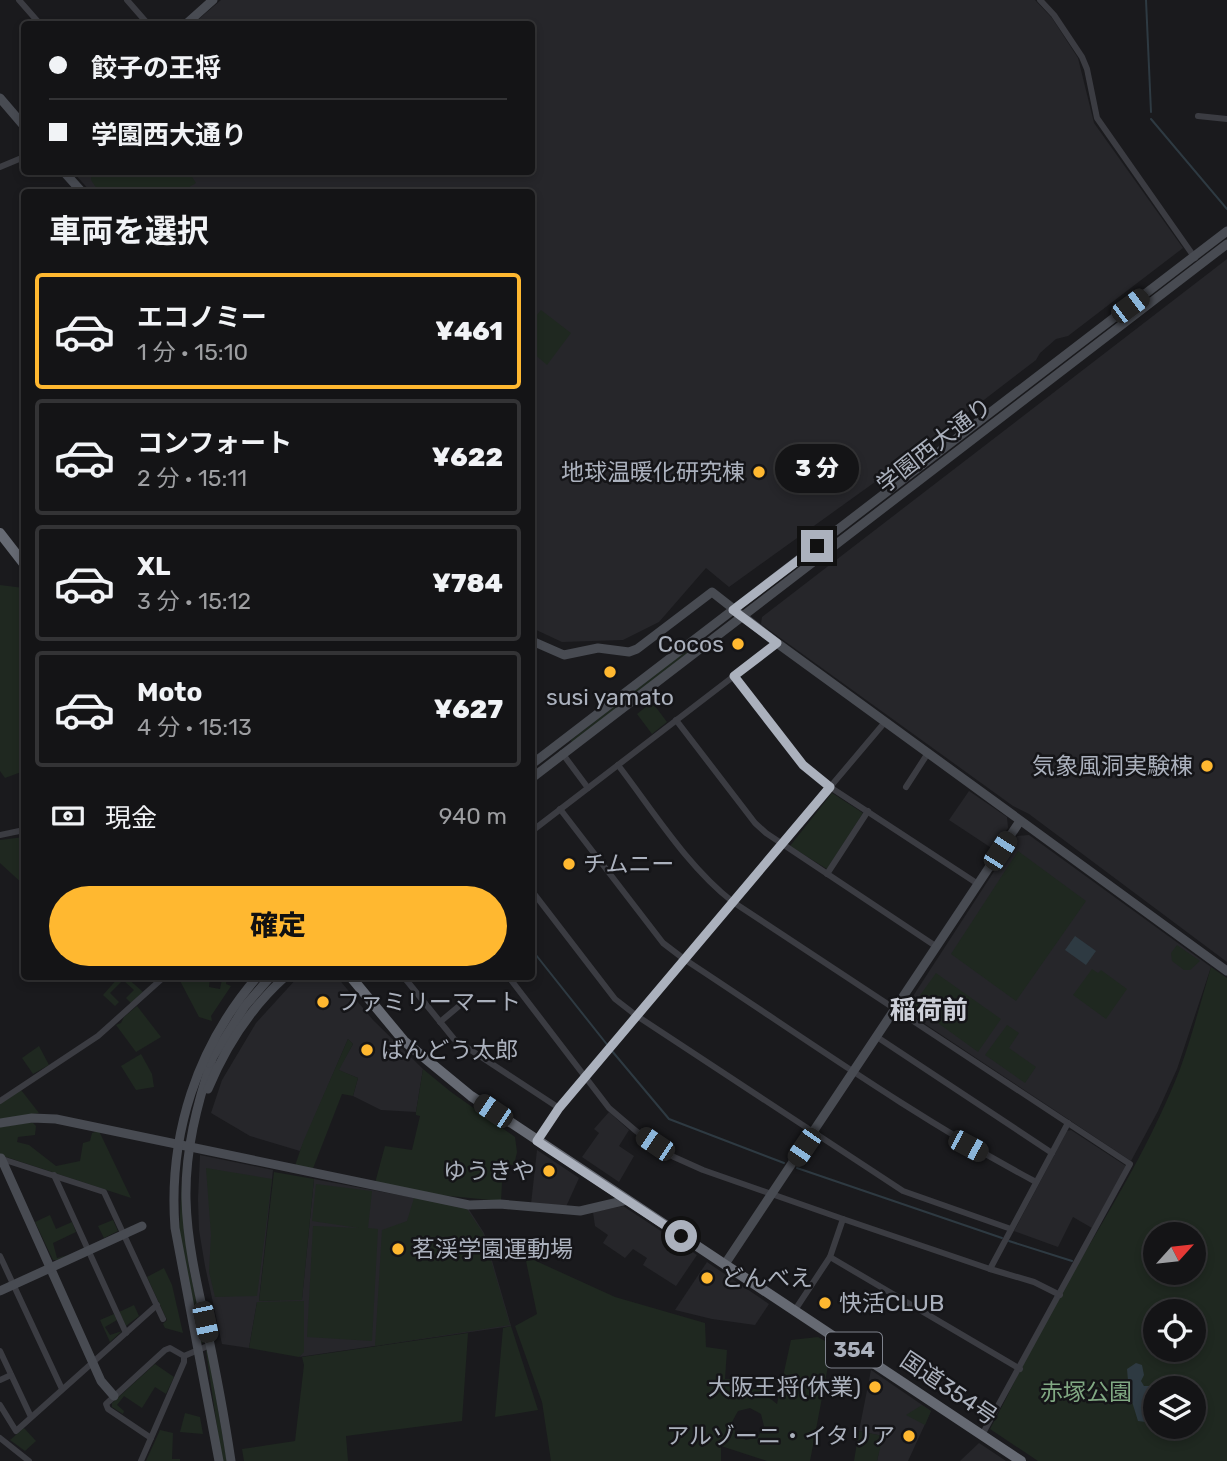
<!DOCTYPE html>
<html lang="ja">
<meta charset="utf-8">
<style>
body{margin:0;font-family:Rubik,"Noto Sans JP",sans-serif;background:#1d1d1f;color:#f1f3f6;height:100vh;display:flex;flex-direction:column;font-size:26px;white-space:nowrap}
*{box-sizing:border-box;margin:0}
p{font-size:23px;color:#9d9ea1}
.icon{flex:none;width:38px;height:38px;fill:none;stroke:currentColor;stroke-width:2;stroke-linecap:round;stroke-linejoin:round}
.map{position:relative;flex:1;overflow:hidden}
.details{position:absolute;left:21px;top:189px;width:514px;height:791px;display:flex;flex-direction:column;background:#141416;border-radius:7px;box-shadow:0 4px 10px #0003,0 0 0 2px #333335}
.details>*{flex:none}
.guide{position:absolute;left:21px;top:21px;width:514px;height:154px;border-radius:7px;box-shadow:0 4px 10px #0003,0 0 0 2px #333335;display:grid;align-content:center;height:154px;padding:0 28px;background:#141416}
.needle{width:46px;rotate:63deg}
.buttons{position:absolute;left:1143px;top:1222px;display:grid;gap:14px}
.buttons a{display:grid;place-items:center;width:63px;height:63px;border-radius:50%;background:#141416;box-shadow:0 4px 10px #0003,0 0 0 2px #333335;font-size:35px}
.end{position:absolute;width:32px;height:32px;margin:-16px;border:9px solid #abb1bd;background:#111;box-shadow:0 0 0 4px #111}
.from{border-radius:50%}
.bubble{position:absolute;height:49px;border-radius:24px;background:#141416;box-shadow:0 4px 10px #0003,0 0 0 2px #333335;font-size:23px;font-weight:800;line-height:49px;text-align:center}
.car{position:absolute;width:21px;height:42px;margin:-21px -10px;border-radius:9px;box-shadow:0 0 5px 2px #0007;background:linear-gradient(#222 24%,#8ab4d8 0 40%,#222 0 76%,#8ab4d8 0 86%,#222 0)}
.guide b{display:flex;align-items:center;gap:24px;height:66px;font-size:26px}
.guide b+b{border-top:2px solid #333335}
.guide i{width:18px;height:18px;background:#f1f3f6}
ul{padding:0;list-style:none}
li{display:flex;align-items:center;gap:21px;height:116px;margin:0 14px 10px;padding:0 14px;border:4px solid #333335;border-radius:7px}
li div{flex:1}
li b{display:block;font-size:26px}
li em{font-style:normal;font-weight:800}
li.selected{border-color:#ffb830}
li>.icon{width:63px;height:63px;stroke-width:1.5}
h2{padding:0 28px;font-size:32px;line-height:84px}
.pay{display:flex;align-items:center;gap:18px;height:77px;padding:0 28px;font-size:26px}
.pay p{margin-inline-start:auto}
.primary-button{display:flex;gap:14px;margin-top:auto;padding:14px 28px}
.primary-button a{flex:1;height:80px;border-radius:42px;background:#ffb830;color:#111;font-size:28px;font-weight:800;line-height:80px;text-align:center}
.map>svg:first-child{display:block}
.built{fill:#26262a}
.green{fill:#1f2820;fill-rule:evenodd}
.water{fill:#2e3a42}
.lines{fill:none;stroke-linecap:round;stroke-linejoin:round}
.stream{stroke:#2e3a42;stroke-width:2}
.street{stroke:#3b3c42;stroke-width:6}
.secondary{stroke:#484b52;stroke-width:9}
.highway{stroke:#666a73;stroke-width:10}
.route{stroke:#abb1bd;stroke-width:9}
.poi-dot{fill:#ffb830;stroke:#151518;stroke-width:2.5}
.labels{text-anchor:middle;stroke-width:5;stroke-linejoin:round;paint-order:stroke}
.shield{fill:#151518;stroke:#7e828c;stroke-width:2}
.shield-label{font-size:21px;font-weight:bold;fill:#abb1bd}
.street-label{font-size:23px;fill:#abb1bd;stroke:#151518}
.poi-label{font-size:23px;fill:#abb1bd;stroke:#151518;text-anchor:end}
.park-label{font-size:23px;fill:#81a983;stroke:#151518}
.quarter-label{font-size:26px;font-weight:bold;fill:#cdd0d9;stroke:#151518}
</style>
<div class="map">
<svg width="1227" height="1461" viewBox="0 0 1227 1461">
<rect width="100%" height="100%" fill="#1a1a1d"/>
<!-- built -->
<g class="built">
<polygon points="221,0 1035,0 1052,18 1078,58 1094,123 1183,248 1068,336 1056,339 1040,353 1036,360 907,459 729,587 706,568 659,622 623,640 562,642 532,628 532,192 91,192 73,172 532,172 532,24 193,24"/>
<polygon points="1227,259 1227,962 1029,814 1013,806 761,624 762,617"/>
<polygon points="969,791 1007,817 1008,828 993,849 949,820"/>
<polygon points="1029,835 1211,967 1177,1069 1158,1111 1131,1161 904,1010 1017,836"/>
<polygon points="298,977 337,977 373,1020 423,1069 416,1112 381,1110 353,1096 358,1078 338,1070 353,1044 348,1039 300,1151 250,1136 211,1113 222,1080 256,1023"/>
<polygon points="609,1112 629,1130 619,1146 634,1156 619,1182 582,1157 599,1133 594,1129"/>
<polygon points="1071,1130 1126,1166 1092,1228 1073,1217 1058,1247 1014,1231 1067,1131"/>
<polygon points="537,1150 579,1178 565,1209 531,1204"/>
<polygon points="200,1155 273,1170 259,1301 302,1299 314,1179 468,1208 484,1233 511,1326 299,1357 304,1351 257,1302 249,1348 222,1344 205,1266 199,1230 198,1199"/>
<polygon points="623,1206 697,1255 676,1286 643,1265 647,1258 633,1249 625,1258 603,1243 608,1235 595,1226 593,1212"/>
<polygon points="707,1262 769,1304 755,1325 712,1319 675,1310"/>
<polygon points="871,1370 931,1411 908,1461 877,1461 882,1436 859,1431"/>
<polygon points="979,1443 1006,1461 960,1461"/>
</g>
<!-- green -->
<g class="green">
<polygon points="91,172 189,172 196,183 181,192 99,192 91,180"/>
<polygon points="541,310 571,333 547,365 532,352 532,321"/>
<polygon points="0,585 24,588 24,771 5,778 0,771"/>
<polygon points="698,645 572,743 571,740 676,658"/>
<polygon points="652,702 667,722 652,734 637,714"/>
<polygon points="832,793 863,813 827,869 790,846"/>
<polygon points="24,837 24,885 0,863 0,840"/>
<polygon points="1018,851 1086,901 1016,1001 951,954"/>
<polygon points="1177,945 1200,961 1190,970 1184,970 1172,961 1171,953"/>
<path d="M1211,967L1227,978V1461H1038L990,1429C1014,1385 1034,1340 1059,1296C1102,1223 1149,1149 1180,1069C1192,1036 1201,1001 1211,967ZM1155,1234H1194V1272H1155ZM1155,1311H1194V1349H1155ZM1155,1388H1194V1426H1155Z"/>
<polygon points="1092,969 1098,973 1101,970 1127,989 1106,1019 1073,995"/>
<polygon points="936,973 1001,1019 978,1052 913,1005"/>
<polygon points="119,977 126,977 143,992 131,1003 126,998 134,990 123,980 110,993 119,1002 115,1006 103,995"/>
<polygon points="178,977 210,977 209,987 220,989 222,979 226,979 227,977 226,984 231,986 211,1016 212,1021 199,1017"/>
<polygon points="137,1006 161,1037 136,1052 116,1025 121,1023 124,1017"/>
<polygon points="1007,1025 1019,1033 1009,1048 1036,1067 1025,1083 985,1055"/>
<polygon points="348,1039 353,1044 339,1070 358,1078 353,1096 342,1094 312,1171 295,1166 303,1142"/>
<polygon points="39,1046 49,1065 33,1074 22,1058"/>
<polygon points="141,1054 152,1074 154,1087 136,1090 121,1066"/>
<polygon points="423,1069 451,1092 515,1137 517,1152 514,1165 503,1164 501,1201 439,1195 375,1183 385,1146 412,1150 420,1116 416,1115 416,1112"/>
<polygon points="21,1090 39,1113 0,1119 0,1104"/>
<polygon points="27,1123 33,1123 36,1126 35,1135 18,1137 17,1142 29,1145 56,1166 80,1161 83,1143 90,1141 92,1133 99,1131 131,1198 0,1155 0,1127"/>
<polygon points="183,1162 184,1227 189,1268 199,1311 203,1343 200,1343 179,1233"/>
<polygon points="206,1168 272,1179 257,1296 215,1297 209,1272 211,1235"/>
<polygon points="274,1172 314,1179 302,1300 259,1301"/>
<polygon points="316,1184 372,1191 368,1228 378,1229 372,1341 307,1337 313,1226 359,1228 312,1221"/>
<polygon points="414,1198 467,1209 483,1233 510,1325 375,1346 382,1230 407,1221"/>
<polygon points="50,1215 56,1229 72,1222 76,1232 53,1243 57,1258 68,1255 57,1260 53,1260 35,1222"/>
<polygon points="113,1220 118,1231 104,1238 98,1226"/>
<path d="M525,1256L615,1297L705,1323L706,1347L727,1350L725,1379H734V1387L758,1389L759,1381H765L767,1396L777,1404L791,1340L818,1337L832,1345L810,1461H767L721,1446V1461H551L542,1402L515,1326L537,1314ZM750,1408L761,1414L764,1426L758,1437L746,1440L736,1434L732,1422L738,1411Z"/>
<polygon points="164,1268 172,1285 183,1333 165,1328 163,1324 167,1320 147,1277"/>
<polygon points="304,1301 304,1352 299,1357 249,1348 257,1302"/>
<polygon points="134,1305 139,1316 126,1326 119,1312"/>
<polygon points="114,1314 117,1320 105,1327 110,1335 122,1331 110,1342 100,1320"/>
<polygon points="511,1326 538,1410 495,1417 503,1328"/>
<polygon points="468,1333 462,1421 346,1436 348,1461 244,1461 242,1449 295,1441 304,1365 302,1357"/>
<polygon points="206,1351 208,1351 227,1461 222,1461"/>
<polygon points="155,1364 174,1377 166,1394 155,1387 142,1408 124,1396 117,1405 124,1411 123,1414 112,1407 112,1403"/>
<polygon points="922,1405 931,1411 925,1425 906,1415"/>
<polygon points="185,1413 200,1417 203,1434 180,1432"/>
<polygon points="24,1428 36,1441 25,1451 10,1440"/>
<polygon points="160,1430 173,1433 172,1459 180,1459 180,1461 146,1461"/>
<polygon points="859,1431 883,1436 877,1461 854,1461"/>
</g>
<!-- water -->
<g class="water">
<polygon points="1075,936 1096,951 1086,965 1065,950"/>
<path d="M1136,1363L1142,1365L1144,1375L1141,1381L1144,1386H1151C1160,1401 1149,1409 1146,1422L1138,1421L1129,1392L1127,1369Z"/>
</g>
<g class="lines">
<!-- stream -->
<g class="stream">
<polyline points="1146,0 1151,112"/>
<polyline points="1151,119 1227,209"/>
<polyline points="532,950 609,1047"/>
<polyline points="612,1051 669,1119 784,1163"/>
<polyline points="797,1168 1002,1238"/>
<polyline points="1009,1241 1072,1261"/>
</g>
<!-- street -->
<g class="street">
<polyline points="19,0 40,24"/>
<polyline points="127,0 148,24"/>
<polyline points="1040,0 1054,15 1082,57 1087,69 1097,118 1195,258"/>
<polyline points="1198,116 1227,119"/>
<polyline points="0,167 24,157"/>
<polyline points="735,676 803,766 830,787 978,884"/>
<polyline points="676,720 755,823 766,833 937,947"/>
<polyline points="562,753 588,788"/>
<path d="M618,765C654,812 687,866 733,902L1130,1164L982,1435"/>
<polyline points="906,787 928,753"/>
<path d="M560,809L663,943L684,959C800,1035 914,1117 1036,1182"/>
<polyline points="532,831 777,643"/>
<polyline points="0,835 24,830"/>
<polyline points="827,874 868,811"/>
<polyline points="532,891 615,999 637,1016 903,1191 1011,1229"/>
<polyline points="403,976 454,1039 559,1108"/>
<polyline points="508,976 609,1108 636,1131 674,1157 703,1170 843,1219 990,1269 1034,1282 1060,1295"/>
<polyline points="440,1022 465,1001"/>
<polyline points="877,1037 1052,1153"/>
<polyline points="0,1101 98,1036 165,976"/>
<polyline points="537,1141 559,1108 885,722"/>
<polyline points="2,1159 104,1192 163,1319"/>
<polyline points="54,1175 126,1333"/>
<polyline points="0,1256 62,1389"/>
<polyline points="830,1257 1020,1369"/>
<polyline points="990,1269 1068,1123"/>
<polyline points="795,1310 830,1257 843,1219"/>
<polygon points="170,1348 184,1356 184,1362 151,1438 108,1409 106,1404 165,1350"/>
<polyline points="0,1351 31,1417"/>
<polyline points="184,1356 210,1345"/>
<polyline points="0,1380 11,1375"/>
<polyline points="0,1405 16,1431 157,1305"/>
<polyline points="0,1438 29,1461"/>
<polyline points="141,1461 151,1438"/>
</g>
<!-- secondary -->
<g class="secondary">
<polyline points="186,24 213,0"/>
<polyline points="0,98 24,126"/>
<polyline points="64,172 82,192"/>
<polyline points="532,641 564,655 598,648 629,652 637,649 712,592 777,643 1227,971"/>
<polyline points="532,764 1227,231"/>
<polyline points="532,778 1227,244"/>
<path d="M212,1059C197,1104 185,1151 186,1199C187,1240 196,1280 205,1320C215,1367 224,1414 231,1461"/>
<polyline points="209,1063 245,1006 271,976"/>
<path d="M208,1089C226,1046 251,1007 286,976"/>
<polyline points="0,1123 32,1118 56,1119 469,1205 500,1204 580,1211 627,1200"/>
<polyline points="1,1158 101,1381 114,1396"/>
<polyline points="725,1264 1020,821"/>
<polyline points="0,1291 142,1226"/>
<path d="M219,1461L175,1228C168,1135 197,1046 258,976"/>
</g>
<!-- highway -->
<g class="highway">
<polyline points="0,533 24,564"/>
<polyline points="350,976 404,1041 471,1096 1021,1461"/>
</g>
</g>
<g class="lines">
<!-- route -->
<polyline class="route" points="681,1236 537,1141 559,1108 830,787 803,765 734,676 777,643 733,610 817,546"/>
</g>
<!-- markers -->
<g class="poi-dot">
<circle cx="759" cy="472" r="7"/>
<circle cx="738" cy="644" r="7"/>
<circle cx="610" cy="672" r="7"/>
<circle cx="1207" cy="766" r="7"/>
<circle cx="569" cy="864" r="7"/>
<circle cx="323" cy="1002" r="7"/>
<circle cx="367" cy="1050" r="7"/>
<circle cx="549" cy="1171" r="7"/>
<circle cx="398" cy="1249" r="7"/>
<circle cx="707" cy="1278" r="7"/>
<circle cx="825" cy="1303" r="7"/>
<circle cx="875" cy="1387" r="7"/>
<circle cx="909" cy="1436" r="7"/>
</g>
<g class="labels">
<!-- shield labels -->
<rect class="shield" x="826" y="1332.5" width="56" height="35" rx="5"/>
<g class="shield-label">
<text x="854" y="1357">354</text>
</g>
<!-- street labels -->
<g class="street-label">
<text transform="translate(934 445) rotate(-38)" y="8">学園西大通り</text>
<text transform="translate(949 1388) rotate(34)" y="8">国道354号</text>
</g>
<!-- poi labels -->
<g class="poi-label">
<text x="745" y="480">地球温暖化研究棟</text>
<text x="724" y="652">Cocos</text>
<text x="610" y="705" text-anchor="middle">susi yamato</text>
<text x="1193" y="774">気象風洞実験棟</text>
<text x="583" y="872" text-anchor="start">チムニー</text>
<text x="337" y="1010" text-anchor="start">ファミリーマート</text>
<text x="381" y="1058" text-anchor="start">ばんどう太郎</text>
<text x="535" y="1179">ゆうきや</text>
<text x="412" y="1257" text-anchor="start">茗渓学園運動場</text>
<text x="721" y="1286" text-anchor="start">どんべえ</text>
<text x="839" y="1311" text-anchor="start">快活CLUB</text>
<text x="861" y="1395">大阪王将(休業)</text>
<text x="895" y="1444">アルゾーニ・イタリア</text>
</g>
<!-- park labels -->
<g class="park-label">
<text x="1086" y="1400">赤塚公園</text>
</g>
<!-- quarter labels -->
<g class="quarter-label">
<text x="929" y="1019">稲荷前</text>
</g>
</g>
</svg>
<div class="buttons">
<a><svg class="needle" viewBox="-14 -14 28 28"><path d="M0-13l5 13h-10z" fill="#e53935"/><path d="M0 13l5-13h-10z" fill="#9d9ea1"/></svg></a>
<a><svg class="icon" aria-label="locate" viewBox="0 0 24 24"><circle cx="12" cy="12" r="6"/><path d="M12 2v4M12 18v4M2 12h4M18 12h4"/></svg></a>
<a><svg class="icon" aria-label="layers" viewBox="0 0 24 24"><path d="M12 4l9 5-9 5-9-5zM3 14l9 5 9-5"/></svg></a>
</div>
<i class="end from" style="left:681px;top:1236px"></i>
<i class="end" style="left:817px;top:546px"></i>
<div class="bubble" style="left:775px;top:444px;width:84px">3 分</div>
<i class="car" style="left:1130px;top:306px;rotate:53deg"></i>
<i class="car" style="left:1000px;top:851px;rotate:33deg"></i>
<i class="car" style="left:493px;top:1111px;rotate:304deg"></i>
<i class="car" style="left:655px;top:1144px;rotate:304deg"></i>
<i class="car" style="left:968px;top:1146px;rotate:118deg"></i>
<i class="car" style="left:804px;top:1147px;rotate:214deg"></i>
<i class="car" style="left:205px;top:1322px;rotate:168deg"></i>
<div class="guide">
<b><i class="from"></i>餃子の王将</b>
<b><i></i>学園西大通り</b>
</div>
<section class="details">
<h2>車両を選択</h2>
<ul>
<li class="selected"><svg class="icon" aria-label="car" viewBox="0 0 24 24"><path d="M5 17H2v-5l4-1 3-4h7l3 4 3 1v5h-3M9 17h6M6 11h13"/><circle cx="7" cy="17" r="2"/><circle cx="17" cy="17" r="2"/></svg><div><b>エコノミー</b><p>1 分 · 15:10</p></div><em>¥461</em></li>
<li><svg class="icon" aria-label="car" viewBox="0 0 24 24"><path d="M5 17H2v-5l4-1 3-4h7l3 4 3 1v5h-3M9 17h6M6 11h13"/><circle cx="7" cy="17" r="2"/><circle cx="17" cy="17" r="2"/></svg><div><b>コンフォート</b><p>2 分 · 15:11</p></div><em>¥622</em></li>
<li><svg class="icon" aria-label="car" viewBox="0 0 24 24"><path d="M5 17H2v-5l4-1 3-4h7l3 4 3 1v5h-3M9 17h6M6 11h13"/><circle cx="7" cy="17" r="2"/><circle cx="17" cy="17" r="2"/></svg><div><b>XL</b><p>3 分 · 15:12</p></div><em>¥784</em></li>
<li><svg class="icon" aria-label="car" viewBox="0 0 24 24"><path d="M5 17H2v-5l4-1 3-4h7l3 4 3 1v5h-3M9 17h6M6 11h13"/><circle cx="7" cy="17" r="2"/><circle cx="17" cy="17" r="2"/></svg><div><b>Moto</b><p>4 分 · 15:13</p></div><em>¥627</em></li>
</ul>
<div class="pay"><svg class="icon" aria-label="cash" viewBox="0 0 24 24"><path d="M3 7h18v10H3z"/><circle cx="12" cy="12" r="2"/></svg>現金<p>940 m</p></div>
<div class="primary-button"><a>確定</a></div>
</section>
</div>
